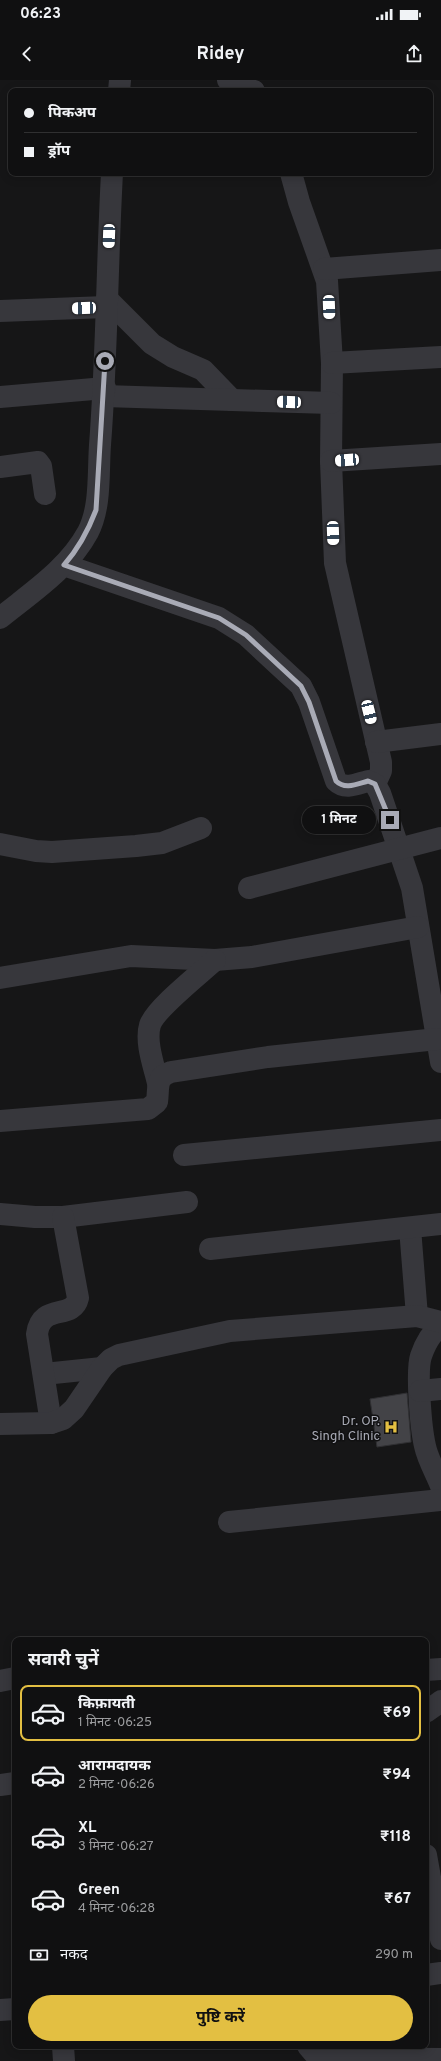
<!DOCTYPE html>
<html lang="hi">
<meta charset="utf-8">
<style>
body{margin:0;font-family:Overpass,"Noto Sans Devanagari",sans-serif;background:#19191a;color:#f1f3f6;height:100vh;display:flex;flex-direction:column;font-size:15px;white-space:nowrap}
*{box-sizing:border-box;margin:0}
p{font-size:13px;color:#9c9d9f}
.icon{flex:none;width:22px;height:22px;fill:none;stroke:currentColor;stroke-width:2;stroke-linecap:round;stroke-linejoin:round}
.map{position:relative;flex:1;overflow:hidden}
.drawer{position:absolute;left:12px;top:1557px;width:417px;height:412px;display:flex;flex-direction:column;background:#101011;border-radius:8px;box-shadow:0 2px 10px #0003,0 0 0 1px #303031}
.drawer>*{flex:none}
.guide{position:absolute;left:8px;top:8px;width:425px;height:88px;border-radius:8px;box-shadow:0 2px 10px #0003,0 0 0 1px #303031;display:grid;align-content:center;height:88px;padding:0 16px;background:#101011}
.end{position:absolute;width:18px;height:18px;margin:-9px;border:5px solid #a9abb6;background:#111;box-shadow:0 0 0 2px #111}
.from{border-radius:50%}
.bubble{position:absolute;height:28px;border-radius:14px;background:#101011;box-shadow:0 2px 10px #0003,0 0 0 1px #303031;font-size:13px;font-weight:700;line-height:28px;text-align:center}
.car{position:absolute;width:12px;height:24px;margin:-12px -6px;border-radius:5px;box-shadow:0 0 3px 1px #0007;background:linear-gradient(#fff 24%,#345 0 40%,#fff 0 76%,#345 0 86%,#fff 0)}
.guide b{display:flex;align-items:center;gap:14px;height:38px;font-size:15px}
.guide b+b{border-top:1px solid #303031}
.guide i{width:10px;height:10px;background:#f1f3f6}
ul{padding:0;list-style:none}
li{display:flex;align-items:center;gap:12px;height:56px;margin:0 8px 6px;padding:0 8px;border:2px solid transparent;border-radius:8px}
li div{flex:1}
li b{display:block;font-size:15px}
li em{font-style:normal;font-weight:700}
li.on{border-color:#e3bf42}
li>.icon{width:36px;height:36px;stroke-width:1.5}
h2{padding:0 16px;font-size:18px;line-height:48px}
.pay{display:flex;align-items:center;gap:10px;height:44px;padding:0 16px;font-size:15px}
.pay p{margin-inline-start:auto}
.button{display:flex;gap:8px;margin-top:auto;padding:8px 16px}
.button a{flex:1;height:46px;border-radius:24px;background:#e3bf42;color:#111;font-size:16px;font-weight:700;line-height:46px;text-align:center}
.status{display:flex;justify-content:space-between;align-items:center;height:28px;padding:0 20px;background:#101011;direction:ltr}
.status svg{height:11px;fill:currentColor}
header{display:flex;justify-content:space-between;align-items:center;height:52px;padding:0 16px;background:#101011;font-size:18px;font-weight:700}
.map>svg:first-child{display:block}
.building{fill:#434347;stroke:#303033}
.lines{fill:none;stroke-linecap:round;stroke-linejoin:round}
.minor{stroke:#37373c;stroke-width:22}
.route{stroke:#a9abb6;stroke-width:5}
.labels{text-anchor:middle;stroke-width:3;stroke-linejoin:round;paint-order:stroke}
.poi-label{font-size:13px;fill:#a9abb6;stroke:#111112;text-anchor:end}
</style>
<div class="status"><b>06:23</b><svg viewBox="0 0 49 12"><path d="M0 12V9h3v3zM5 12V6h3v6zM10 12V3h3v9zM15 12V0h3v12zM26 1h20v11H26zM47 4h2v5h-2z"/></svg></div>
<header><svg class="icon" aria-label="back" viewBox="0 0 24 24"><path d="M15 5l-7 7 7 7"/></svg>Ridey<svg class="icon" aria-label="share" viewBox="0 0 24 24"><path d="M12 15V3M7 8l5-5 5 5M5 13v7h14v-7"/></svg></header>
<div class="map">
<svg width="441" height="1981" viewBox="0 0 441 1981">
<rect width="100%" height="100%" fill="#161617"/>
<!-- building -->
<polygon class="building" points="407,1313 411,1362 377,1367 370,1319"/>
<g class="lines">
<!-- minor -->
<g class="minor">
<polyline points="228,0 235,5 254,11"/>
<polyline points="119,11 120,0"/>
<polyline points="291,93 299,122 327,201 332,283 331,381 335,483 381,682 381,691 375,704"/>
<polyline points="324,189 441,180"/>
<polyline points="107,219 152,264 173,277 203,290 232,320"/>
<polyline points="0,231 106,227"/>
<polyline points="332,283 441,277"/>
<polyline points="104,316 331,323"/>
<polyline points="0,317 105,308"/>
<polyline points="331,381 441,374"/>
<polyline points="0,387 38,382 41,386 45,414"/>
<path d="M64,485L219,538L246,555L301,606L309,622L336,701C345,710 357,704 368,701L375,704L380,713L412,808L441,982"/>
<path d="M0,538C32,512 68,489 88,452C101,427 98,393 100,365C107,275 107,184 112,93"/>
<polyline points="376,662 441,654"/>
<polyline points="0,764 36,771 52,772 136,766 162,763 201,748"/>
<polyline points="249,808 441,758"/>
<polyline points="0,898 131,876 215,880 252,877 418,847"/>
<path d="M158,1003C154,986 145,962 150,945C155,929 201,893 215,880"/>
<path d="M0,1041L148,1029L157,1022C159,1008 155,997 171,992L268,977L437,959"/>
<polyline points="184,1075 441,1050"/>
<polyline points="0,1134 35,1137 63,1137 187,1122"/>
<polyline points="410,1148 417,1236"/>
<polyline points="210,1169 441,1144"/>
<path d="M441,1245C431,1253 425,1264 421,1276C416,1291 421,1349 425,1366C428,1380 436,1393 441,1406"/>
<polyline points="44,1294 102,1288"/>
<polyline points="420,1311 441,1309"/>
<path d="M51,1343L37,1254C41,1222 73,1241 78,1218L63,1137"/>
<polyline points="0,1344 51,1343 63,1339 74,1329 102,1288 111,1279 119,1275 230,1251 417,1236 441,1242"/>
<polyline points="229,1442 441,1420"/>
<polyline points="426,1590 441,1589"/>
<polyline points="0,1601 15,1598"/>
<polyline points="426,1632 441,1621"/>
<polyline points="0,1705 15,1703"/>
<polyline points="426,1775 441,1859"/>
<polyline points="426,1895 441,1893"/>
<polyline points="0,1930 15,1929"/>
<polyline points="63,1966 64,1981"/>
<polyline points="308,1966 314,1973 324,1978 441,1979"/>
</g>
</g>
<g class="lines">
<!-- route -->
<path class="route" d="M105,281L96,430C88,451 79,468 64,485L219,538L246,555L301,606L309,622L336,701C345,710 357,704 368,701L375,704L390,740"/>
</g>
<!-- icons -->
<defs>
<symbol id="hospital-bare" viewBox="-9 -9 18 18"><path d="M-5-5h3v3.5h4V-5h3V5h-3V1.5h-4V5h-3Z" fill="#e3bf42" stroke="#111112" stroke-width="2.5" paint-order="stroke"/></symbol>
</defs>
<g fill-rule="evenodd">
<use href="#hospital-bare" x="381" y="1337" width="20" height="20"/>
</g>
<g class="labels">
<!-- poi labels -->
<g class="poi-label">
<text x="380" y="1345">Dr. OP.<tspan x="380" dy="15">Singh Clinic</tspan></text>
</g>
</g>
</svg>
<i class="end from" style="left:105px;top:281px"></i>
<i class="end" style="left:390px;top:740px"></i>
<div class="bubble" style="left:302px;top:726px;width:74px">1 मिनट</div>
<i class="car" style="left:109px;top:156px;rotate:182deg"></i>
<i class="car" style="left:329px;top:227px;rotate:178deg"></i>
<i class="car" style="left:84px;top:228px;rotate:268deg"></i>
<i class="car" style="left:289px;top:322px;rotate:272deg"></i>
<i class="car" style="left:347px;top:380px;rotate:266deg"></i>
<i class="car" style="left:333px;top:453px;rotate:178deg"></i>
<i class="car" style="left:369px;top:632px;rotate:166deg"></i>
<div class="guide">
<b><i class="from"></i>पिकअप</b>
<b><i></i>ड्रॉप</b>
</div>
<section class="drawer">
<h2>सवारी चुनें</h2>
<ul>
<li class="on"><svg class="icon" aria-label="car" viewBox="0 0 24 24"><path d="M5 17H2v-5l4-1 3-4h7l3 4 3 1v5h-3M9 17h6M6 11h13"/><circle cx="7" cy="17" r="2"/><circle cx="17" cy="17" r="2"/></svg><div><b>किफ़ायती</b><p>1 मिनट · 06:25</p></div><em>₹69</em></li>
<li><svg class="icon" aria-label="car" viewBox="0 0 24 24"><path d="M5 17H2v-5l4-1 3-4h7l3 4 3 1v5h-3M9 17h6M6 11h13"/><circle cx="7" cy="17" r="2"/><circle cx="17" cy="17" r="2"/></svg><div><b>आरामदायक</b><p>2 मिनट · 06:26</p></div><em>₹94</em></li>
<li><svg class="icon" aria-label="car" viewBox="0 0 24 24"><path d="M5 17H2v-5l4-1 3-4h7l3 4 3 1v5h-3M9 17h6M6 11h13"/><circle cx="7" cy="17" r="2"/><circle cx="17" cy="17" r="2"/></svg><div><b>XL</b><p>3 मिनट · 06:27</p></div><em>₹118</em></li>
<li><svg class="icon" aria-label="car" viewBox="0 0 24 24"><path d="M5 17H2v-5l4-1 3-4h7l3 4 3 1v5h-3M9 17h6M6 11h13"/><circle cx="7" cy="17" r="2"/><circle cx="17" cy="17" r="2"/></svg><div><b>Green</b><p>4 मिनट · 06:28</p></div><em>₹67</em></li>
</ul>
<div class="pay"><svg class="icon" aria-label="cash" viewBox="0 0 24 24"><path d="M3 7h18v10H3z"/><circle cx="12" cy="12" r="2"/></svg>नकद<p>290 m</p></div>
<div class="button"><a>पुष्टि करें</a></div>
</section>
</div>
